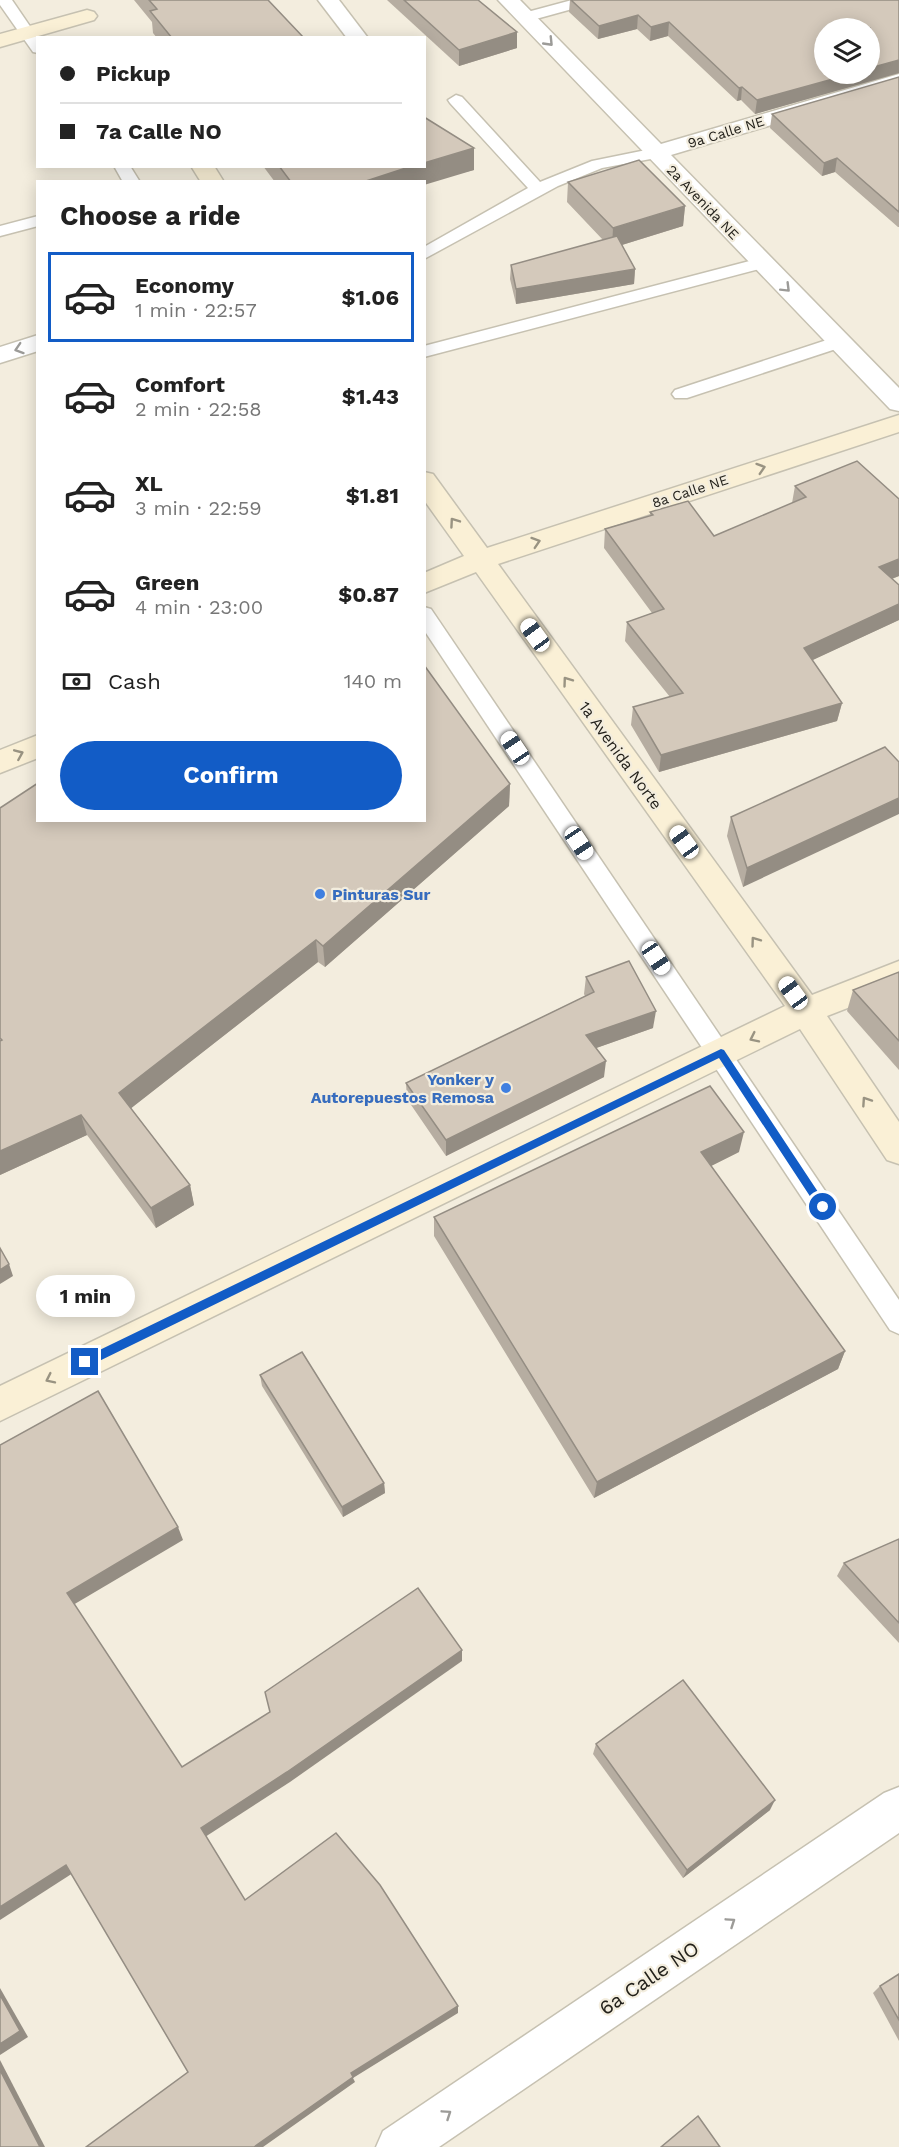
<!DOCTYPE html>
<meta charset="utf-8">
<style>
body{margin:0;font-family:"Work Sans",sans-serif;background:#f6f6f6;color:#222;height:100vh;display:flex;flex-direction:column;font-size:22px;white-space:nowrap}
*{box-sizing:border-box;margin:0}
p{font-size:20px;color:#767676}
.icon{flex:none;width:33px;height:33px;fill:none;stroke:currentColor;stroke-width:2;stroke-linecap:round;stroke-linejoin:round}
.map{position:relative;flex:1;overflow:hidden}
.side{position:absolute;left:36px;top:180px;width:390px;height:642px;display:flex;flex-direction:column;background:#fff;border-radius:0px;box-shadow:0 3px 15px #0003}
.side>*{flex:none}
.top-card{position:absolute;left:36px;top:36px;width:390px;height:132px;border-radius:0px;box-shadow:0 3px 15px #0003;display:grid;align-content:center;height:132px;padding:0 24px;background:#fff}
.buttons{position:absolute;left:814px;top:18px;display:grid;gap:12px}
.buttons a{display:grid;place-items:center;width:66px;height:66px;border-radius:50%;background:#fff;box-shadow:0 3px 15px #0003;font-size:30px}
.end{position:absolute;width:27px;height:27px;margin:-14px;border:8px solid #125cc6;background:#fff;box-shadow:0 0 0 3px #fff}
.from{border-radius:50%}
.bubble{position:absolute;height:42px;border-radius:21px;background:#fff;box-shadow:0 3px 15px #0003;font-size:20px;font-weight:700;line-height:42px;text-align:center}
.car{position:absolute;width:18px;height:36px;margin:-18px -9px;border-radius:8px;box-shadow:0 0 4px 2px #0007;background:linear-gradient(#fff 24%,#345 0 40%,#fff 0 76%,#345 0 86%,#fff 0)}
.top-card b{display:flex;align-items:center;gap:21px;height:57px;font-size:22px}
.top-card b+b{border-top:2px solid #e0e0e0}
.top-card i{width:15px;height:15px;background:#222}
ul{padding:0;list-style:none}
li{display:flex;align-items:center;gap:18px;height:90px;margin:0 12px 9px;padding:0 12px;border:3px solid transparent;border-radius:0px}
li div{flex:1}
li b{display:block;font-size:22px}
li em{font-style:normal;font-weight:700}
li.selected{border-color:#125cc6}
li>.icon{width:54px;height:54px;stroke-width:1.5}
h2{padding:0 24px;font-size:27px;line-height:72px}
.pay{display:flex;align-items:center;gap:15px;height:66px;padding:0 24px;font-size:22px}
.pay p{margin-inline-start:auto}
.cta{display:flex;gap:12px;margin-top:auto;padding:12px 24px}
.cta a{flex:1;height:69px;border-radius:36px;background:#125cc6;color:#fff;font-size:24px;font-weight:700;line-height:69px;text-align:center}
.map>svg:first-child{display:block}
.lines{fill:none;stroke-linecap:round;stroke-linejoin:round}
.lane-casing{stroke:#c6c1b1;stroke-width:3}
.street-casing{stroke:#c6c1b1;stroke-width:3}
.secondary-casing{stroke:#c6c1b1;stroke-width:3}
.lane{fill:#fff;fill-rule:evenodd}
.street{fill:#fff;fill-rule:evenodd}
.secondary{fill:#faf0d6;fill-rule:evenodd}
.wall{fill:#b6ada1}
.shaded-wall{fill:#948d83}
.building{fill:#d4c9bb;stroke:#948d83;stroke-width:1.5}
.oneway{stroke:#9c9b98}
.oneway2{stroke:#999382}
.route{fill:#125cc6}
.shop-dot{fill:#3f7fe0;stroke:#f3edde;stroke-width:2}
.labels{text-anchor:middle;stroke-width:4.5;stroke-linejoin:round;paint-order:stroke}
.far-street-label{font-size:14px;fill:#23211b;stroke:#f3edde}
.street-label{font-size:16px;fill:#23211b;stroke:#f3edde}
.shop-label{font-size:16px;font-weight:bold;fill:#366cbe;stroke:#f3edde;text-anchor:start}
.near-street-label{font-size:20px;fill:#23211b;stroke:#f3edde}
</style>
<div class="map">
<svg width="899" height="2147" viewBox="0 0 899 2147">
<rect width="100%" height="100%" fill="#f3edde"/>
<g class="lines">
<defs>
<g id="lane">
<polygon points="0,0 12,0 38,38 38,53 33,52 0,5"/>
<polygon points="572,0 596,0 594,3 525,22 517,17 520,14"/>
<polygon points="456,95 462,97 540,182 592,161 656,148 664,153 656,158 602,168 558,186 424,259 424,247 528,188 450,103 448,100"/>
<polygon points="114,166 130,166 140,182 123,182"/>
<polygon points="38,216 38,226 0,236 0,226"/>
<polygon points="761,258 767,259 770,263 767,267 424,357 424,346"/>
<polygon points="839,336 845,338 848,342 845,346 687,398 675,398 672,394 675,390"/>
<polygon points="424,607 431,609 899,1300 899,1334 890,1330 424,630"/>
</g>
<g id="street">
<polygon points="318,0 339,0 368,38 347,38"/>
<polygon points="498,0 520,0 661,144 899,74 899,87 671,155 899,388 899,411 890,409"/>
<polygon points="38,335 38,351 0,363 0,347"/>
<polygon points="899,1787 899,1833 439,2147 376,2147 383,2131 884,1793"/>
</g>
<g id="secondary">
<polygon points="87,10 94,12 97,16 94,20 0,47 0,34"/>
<polygon points="191,166 214,166 224,182 201,182"/>
<polygon points="899,415 899,432 498,564 812,995 899,961 899,988 827,1016 899,1122 899,1164 887,1160 800,1029 0,1421 0,1386 785,1006 476,572 424,593 424,573 464,556 424,500 424,472 433,474 487,548"/>
<polygon points="38,735 38,758 0,773 0,750"/>
</g>
</defs>
<!-- lane casing -->
<use href="#lane" class="lane-casing"/>
<!-- street casing -->
<use href="#street" class="street-casing"/>
<!-- secondary casing -->
<use href="#secondary" class="secondary-casing"/>
<!-- lane -->
<use href="#lane" class="lane"/>
<!-- street -->
<use href="#street" class="street"/>
<!-- secondary -->
<use href="#secondary" class="secondary"/>
</g>
<!-- wall -->
<g class="wall">
<polygon points="134,0 268,0 304,38 157,38 153,33 152,22"/>
<polygon points="387,0 478,0 517,32 517,48 459,66"/>
<polygon points="570,0 899,0 899,73 755,114 741,100 737,101 668,36 650,41 637,29 598,39 569,12"/>
<polygon points="899,77 899,227 898,227 835,172 822,176 770,128 772,114"/>
<polygon points="474,148 474,170 424,182 275,182 263,166 424,166"/>
<polygon points="568,182 685,206 683,226 622,245 635,269 634,284 516,304 510,279 511,265 603,240 567,202"/>
<polygon points="795,486 899,576 892,579 899,620 812,660 842,703 837,721 659,772 631,725 633,707 670,697 625,641 627,622 652,613 604,548 605,529 650,516 650,512 714,536 792,503"/>
<polygon points="899,762 743,887 727,836 731,817"/>
<polygon points="510,784 509,806 325,967 318,962 131,1108 190,1185 194,1205 156,1228 87,1135 0,1175 0,808 38,820"/>
<polygon points="899,972 899,1070 847,1011 853,990"/>
<polygon points="586,977 653,1028 596,1048 604,1077 446,1156 407,1099 406,1083 585,996 584,994"/>
<polygon points="739,1152 711,1166 845,1351 838,1369 594,1498 434,1236 434,1217"/>
<polygon points="260,1375 384,1483 385,1493 343,1517 262,1386"/>
<polygon points="899,1539 899,1643 837,1576 844,1563"/>
<polygon points="596,1744 770,1810 683,1878 593,1754"/>
<polygon points="899,1974 899,2041 873,1993 880,1986"/>
</g>
<!-- shaded-wall -->
<g class="shaded-wall">
<polygon points="638,15 637,29 598,39 599,26"/>
<polygon points="669,22 668,36 650,41 651,27"/>
<polygon points="517,32 517,48 459,66 459,50"/>
<polygon points="899,60 899,73 755,114 757,100 851,74 870,74 870,68"/>
<polygon points="742,87 741,100 737,101 739,88"/>
<polygon points="474,148 474,170 424,185 424,182 362,182 412,166 424,166 424,163"/>
<polygon points="837,158 835,172 822,176 824,163"/>
<polygon points="685,206 683,226 612,248 613,228"/>
<polygon points="635,269 634,284 516,304 516,289"/>
<polygon points="899,559 899,576 875,585 879,567"/>
<polygon points="899,604 899,620 800,666 804,648"/>
<polygon points="842,703 837,721 659,772 661,755"/>
<polygon points="510,784 509,806 325,967 323,946"/>
<polygon points="899,798 899,814 743,887 747,868"/>
<polygon points="316,940 318,962 125,1113 119,1093"/>
<polygon points="656,1011 653,1028 585,1052 586,1035"/>
<polygon points="606,1061 604,1077 446,1156 446,1140"/>
<polygon points="81,1115 87,1135 0,1175 0,1151"/>
<polygon points="744,1132 739,1152 697,1173 701,1152"/>
<polygon points="190,1185 194,1205 156,1228 151,1208"/>
<polygon points="9,1264 13,1276 0,1284 0,1270"/>
<polygon points="845,1351 838,1369 594,1498 597,1482"/>
<polygon points="384,1483 385,1493 343,1517 342,1507"/>
<polygon points="178,1527 183,1540 73,1605 67,1593"/>
<polygon points="462,1650 462,1661 290,1782 205,1837 201,1828"/>
<polygon points="775,1800 770,1810 683,1878 687,1870"/>
<polygon points="66,1865 73,1873 0,1920 0,1907"/>
<polygon points="0,1988 28,2037 0,2055"/>
<polygon points="458,2006 458,2013 353,2078 355,2082 263,2147 254,2147 351,2073"/>
<polygon points="0,2060 45,2147 40,2147 0,2070"/>
</g>
<!-- building -->
<g class="building">
<polygon points="149,0 268,0 304,38 172,38 150,11 157,9"/>
<polygon points="404,0 478,0 517,32 459,50"/>
<polygon points="571,0 899,0 899,60 870,68 870,28 825,28 825,74 851,74 757,100 742,87 739,88 669,22 651,27 638,15 599,26"/>
<polygon points="899,77 899,212 837,158 824,163 772,114"/>
<polygon points="424,117 474,148 424,163"/>
<polygon points="639,160 685,206 613,228 568,182"/>
<polygon points="279,166 412,166 363,182 291,182"/>
<polygon points="617,236 635,269 516,289 511,265"/>
<polygon points="857,461 899,499 899,559 879,567 899,585 899,604 804,648 842,703 661,755 633,707 683,693 627,622 664,609 605,529 653,515 650,512 688,501 714,536 806,497 795,486"/>
<polygon points="424,665 510,784 323,946 316,940 119,1093 190,1185 151,1208 81,1115 0,1151 0,1041 2,1040 0,1038 0,808 38,783 38,820 424,820"/>
<polygon points="885,747 899,762 899,798 747,868 731,817"/>
<polygon points="629,961 656,1011 586,1035 606,1061 446,1140 406,1083 594,992 586,977"/>
<polygon points="899,972 899,1041 853,990"/>
<polygon points="710,1086 744,1132 701,1152 845,1351 597,1482 434,1217"/>
<polygon points="0,1248 9,1264 0,1270"/>
<polygon points="302,1352 384,1483 342,1507 260,1375"/>
<polygon points="98,1391 178,1527 67,1593 182,1767 270,1712 265,1692 418,1588 462,1650 287,1772 201,1828 245,1900 336,1833 380,1885 458,2006 351,2073 353,2077 254,2147 86,2147 188,2072 66,1865 0,1907 0,1445"/>
<polygon points="899,1539 899,1623 844,1563"/>
<polygon points="683,1680 775,1800 687,1870 596,1744"/>
<polygon points="899,1974 899,2020 880,1986"/>
<polygon points="0,1995 20,2031 0,2044"/>
<polygon points="0,2070 40,2147 0,2147"/>
<polygon points="698,2116 720,2147 661,2147"/>
</g>
<!-- one-way arrows -->
<defs><path id="oneway-chevron" d="M-2-3.5L2.5 0L-2 3.5" fill="none" stroke-width="1.6" stroke-linecap="round" stroke-linejoin="round" transform="scale(1.5)"/></defs>
<g class="oneway">
<use href="#oneway-chevron" transform="translate(549 42) rotate(46)"/>
<use href="#oneway-chevron" transform="translate(786 288) rotate(45)"/>
<use href="#oneway-chevron" transform="translate(19 349) rotate(162)"/>
<use href="#oneway-chevron" transform="translate(731 1922) rotate(-34)"/>
<use href="#oneway-chevron" transform="translate(447 2114) rotate(-34)"/>
</g>
<g class="oneway2">
<use href="#oneway-chevron" transform="translate(761 468) rotate(-18)"/>
<use href="#oneway-chevron" transform="translate(454 522) rotate(-125)"/>
<use href="#oneway-chevron" transform="translate(536 542) rotate(-18)"/>
<use href="#oneway-chevron" transform="translate(567 681) rotate(-126)"/>
<use href="#oneway-chevron" transform="translate(19 754) rotate(-23)"/>
<use href="#oneway-chevron" transform="translate(755 941) rotate(-126)"/>
<use href="#oneway-chevron" transform="translate(754 1038) rotate(154)"/>
<use href="#oneway-chevron" transform="translate(866 1101) rotate(-124)"/>
<use href="#oneway-chevron" transform="translate(50 1379) rotate(154)"/>
</g>
<!-- route -->
<polygon class="route" points="721,1049 724,1050 826,1204 826,1210 819,1210 719,1058 89,1366 81,1366 81,1359"/>
<!-- markers -->
<g class="shop-dot">
<circle cx="320" cy="894" r="6"/>
<circle cx="506" cy="1088" r="6"/>
</g>
<g class="labels">
<!-- far-street labels -->
<g class="far-street-label">
<text transform="translate(726 132) rotate(-17)" y="5">9a Calle NE</text>
<text transform="translate(703 202) rotate(46)" y="5">2a Avenida NE</text>
<text transform="translate(690 491) rotate(-18)" y="5">8a Calle NE</text>
</g>
<!-- street labels -->
<g class="street-label">
<text transform="translate(621 755) rotate(54)" y="6">1a Avenida Norte</text>
</g>
<!-- shop labels -->
<g class="shop-label">
<text x="332" y="900">Pinturas Sur</text>
<text x="494" y="1085" text-anchor="end">Yonker y<tspan x="494" dy="18">Autorepuestos Remosa</tspan></text>
</g>
<!-- near-street labels -->
<g class="near-street-label">
<text transform="translate(649 1978) rotate(-34)" y="7">6a Calle NO</text>
</g>
</g>
</svg>
<div class="buttons">
<a><svg class="icon" aria-label="layers" viewBox="0 0 24 24"><path d="M12 4l9 5-9 5-9-5zM3 14l9 5 9-5"/></svg></a>
</div>
<i class="end from" style="left:823px;top:1207px"></i>
<i class="end" style="left:85px;top:1362px"></i>
<div class="bubble" style="left:36px;top:1275px;width:99px">1 min</div>
<i class="car" style="left:535px;top:635px;rotate:324deg"></i>
<i class="car" style="left:515px;top:748px;rotate:326deg"></i>
<i class="car" style="left:684px;top:842px;rotate:324deg"></i>
<i class="car" style="left:579px;top:843px;rotate:146deg"></i>
<i class="car" style="left:656px;top:958px;rotate:146deg"></i>
<i class="car" style="left:793px;top:993px;rotate:324deg"></i>
<div class="top-card">
<b><i class="from"></i>Pickup</b>
<b><i></i>7a Calle NO</b>
</div>
<section class="side">
<h2>Choose a ride</h2>
<ul>
<li class="selected"><svg class="icon" aria-label="car" viewBox="0 0 24 24"><path d="M5 17H2v-5l4-1 3-4h7l3 4 3 1v5h-3M9 17h6M6 11h13"/><circle cx="7" cy="17" r="2"/><circle cx="17" cy="17" r="2"/></svg><div><b>Economy</b><p>1 min · 22:57</p></div><em>$1.06</em></li>
<li><svg class="icon" aria-label="car" viewBox="0 0 24 24"><path d="M5 17H2v-5l4-1 3-4h7l3 4 3 1v5h-3M9 17h6M6 11h13"/><circle cx="7" cy="17" r="2"/><circle cx="17" cy="17" r="2"/></svg><div><b>Comfort</b><p>2 min · 22:58</p></div><em>$1.43</em></li>
<li><svg class="icon" aria-label="car" viewBox="0 0 24 24"><path d="M5 17H2v-5l4-1 3-4h7l3 4 3 1v5h-3M9 17h6M6 11h13"/><circle cx="7" cy="17" r="2"/><circle cx="17" cy="17" r="2"/></svg><div><b>XL</b><p>3 min · 22:59</p></div><em>$1.81</em></li>
<li><svg class="icon" aria-label="car" viewBox="0 0 24 24"><path d="M5 17H2v-5l4-1 3-4h7l3 4 3 1v5h-3M9 17h6M6 11h13"/><circle cx="7" cy="17" r="2"/><circle cx="17" cy="17" r="2"/></svg><div><b>Green</b><p>4 min · 23:00</p></div><em>$0.87</em></li>
</ul>
<div class="pay"><svg class="icon" aria-label="cash" viewBox="0 0 24 24"><path d="M3 7h18v10H3z"/><circle cx="12" cy="12" r="2"/></svg>Cash<p>140 m</p></div>
<div class="cta"><a>Confirm</a></div>
</section>
</div>
